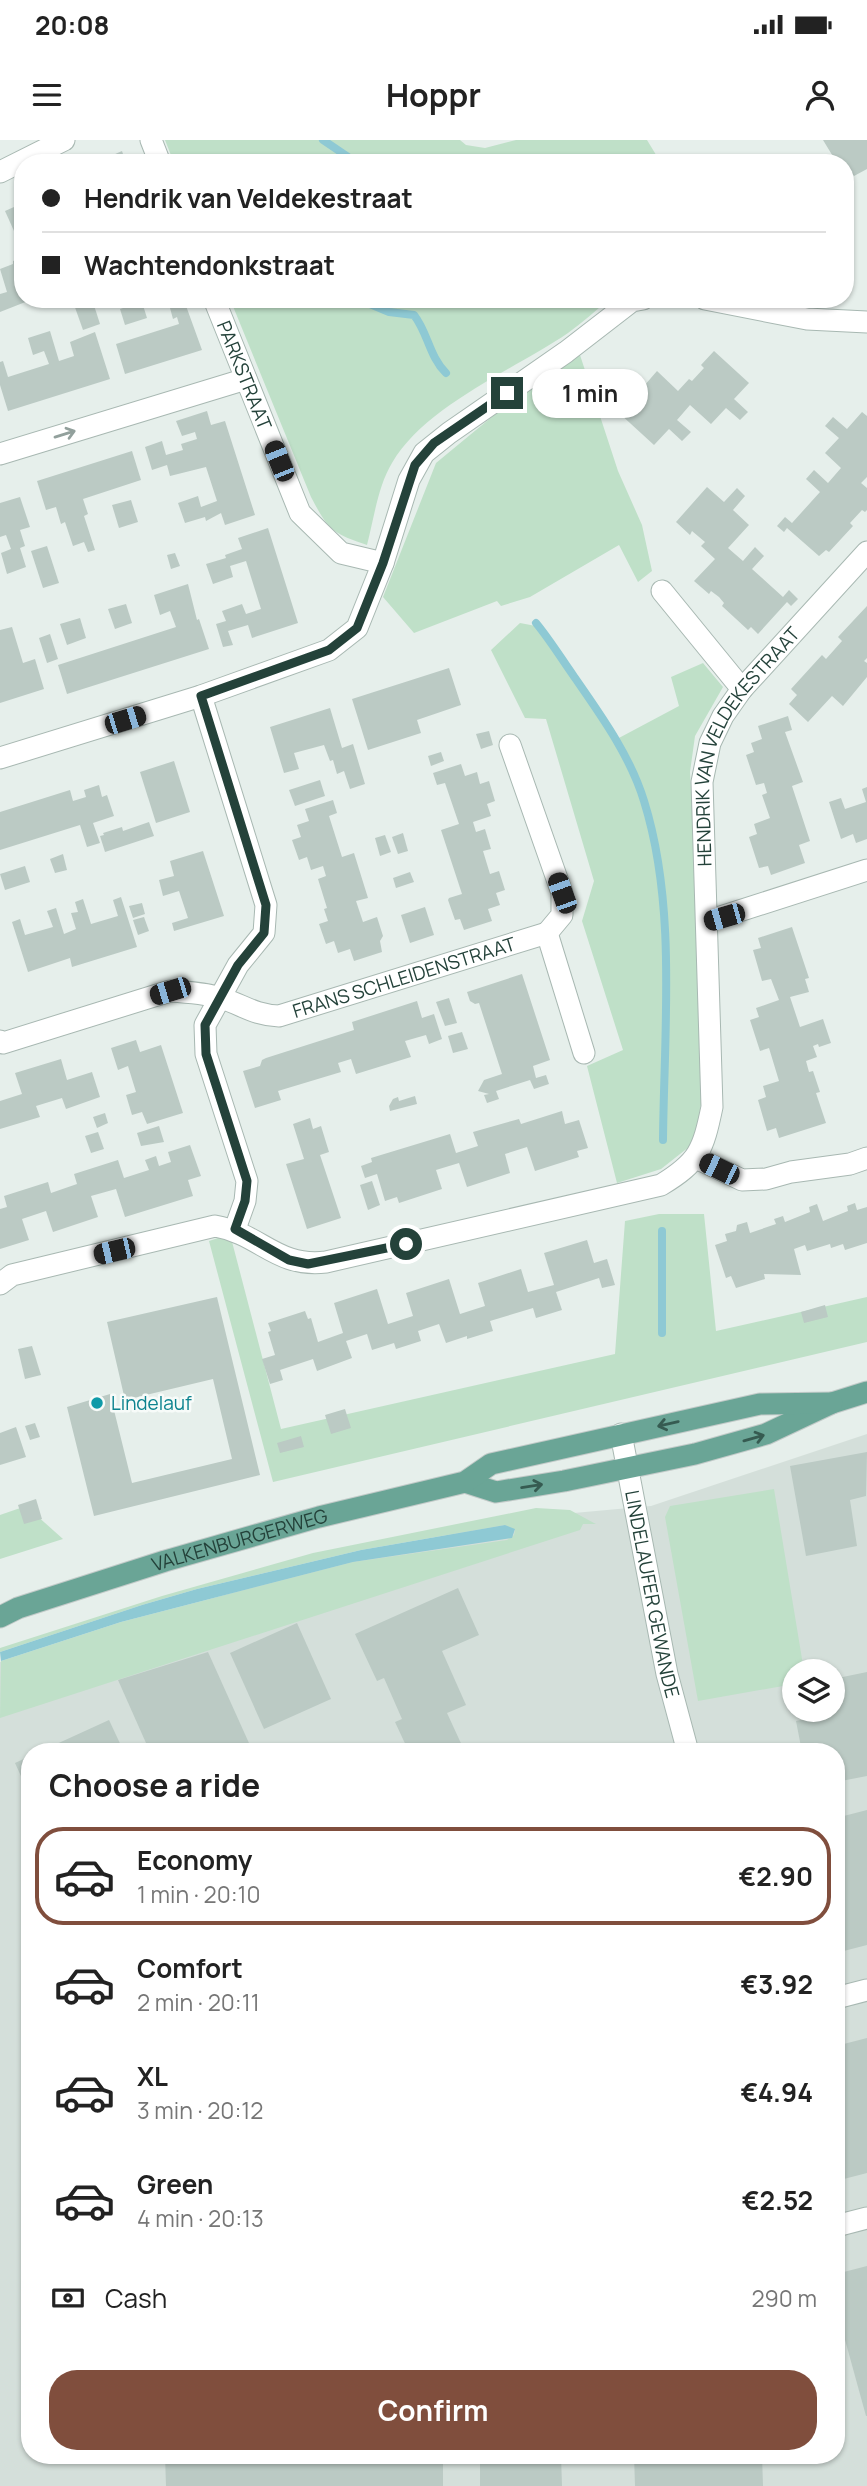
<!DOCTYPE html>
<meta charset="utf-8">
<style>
body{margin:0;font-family:Manrope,sans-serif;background:#f2f2f2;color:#222;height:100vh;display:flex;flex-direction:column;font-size:26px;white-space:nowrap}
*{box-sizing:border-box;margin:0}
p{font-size:23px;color:#767676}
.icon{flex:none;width:38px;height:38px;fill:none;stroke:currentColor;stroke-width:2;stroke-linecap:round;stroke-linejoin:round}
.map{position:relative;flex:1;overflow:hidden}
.side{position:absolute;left:21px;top:1603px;width:824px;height:721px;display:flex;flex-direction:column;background:#fff;border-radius:28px;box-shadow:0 2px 5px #0004}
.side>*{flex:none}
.banner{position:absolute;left:14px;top:14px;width:840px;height:154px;border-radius:28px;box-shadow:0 2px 5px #0004;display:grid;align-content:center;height:154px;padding:0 28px;background:#fff}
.fabs{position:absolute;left:782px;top:1519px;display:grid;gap:14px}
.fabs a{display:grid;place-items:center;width:63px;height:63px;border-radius:50%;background:#fff;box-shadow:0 2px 5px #0004;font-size:35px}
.end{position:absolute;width:32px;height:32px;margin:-16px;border:9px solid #24423a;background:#fff;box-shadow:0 0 0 4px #fff}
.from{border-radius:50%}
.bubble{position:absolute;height:49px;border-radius:24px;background:#fff;box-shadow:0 2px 5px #0004;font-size:23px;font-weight:700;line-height:49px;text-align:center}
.car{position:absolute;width:21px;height:42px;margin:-21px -10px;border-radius:9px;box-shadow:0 0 5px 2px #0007;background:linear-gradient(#222 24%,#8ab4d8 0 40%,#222 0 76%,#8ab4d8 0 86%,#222 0)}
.banner b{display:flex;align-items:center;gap:24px;height:66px;font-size:26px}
.banner b+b{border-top:2px solid #e0e0e0}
.banner i{width:18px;height:18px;background:#222}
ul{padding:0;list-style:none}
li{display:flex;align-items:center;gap:21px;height:98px;margin:0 14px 10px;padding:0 14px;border:4px solid transparent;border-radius:28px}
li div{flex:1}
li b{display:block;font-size:26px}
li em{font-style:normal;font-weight:700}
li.on{border-color:#804e3d}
li>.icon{width:63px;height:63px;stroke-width:1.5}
h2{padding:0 28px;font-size:32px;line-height:84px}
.pay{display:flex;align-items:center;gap:18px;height:77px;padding:0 28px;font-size:26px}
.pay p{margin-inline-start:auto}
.primary-button{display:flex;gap:14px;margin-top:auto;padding:14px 28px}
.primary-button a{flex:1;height:80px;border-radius:28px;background:#804e3d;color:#fff;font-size:28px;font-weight:700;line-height:80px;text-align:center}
.status{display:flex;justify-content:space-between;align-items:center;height:49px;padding:0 35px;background:#fff;direction:ltr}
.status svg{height:19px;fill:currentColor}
header{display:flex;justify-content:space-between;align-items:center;height:91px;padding:0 28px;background:#fff;font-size:32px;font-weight:700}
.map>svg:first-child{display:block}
.built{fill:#d4dfda;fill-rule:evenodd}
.green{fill:#bfe0c8}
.water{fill:#8ec9d4}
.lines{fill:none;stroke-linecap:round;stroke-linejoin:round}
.stream{stroke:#8ec9d4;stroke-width:8}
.building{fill:#bbcac4}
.minor-casing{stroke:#a8b8b2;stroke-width:23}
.major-casing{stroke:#c2cac8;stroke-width:23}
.minor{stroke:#fff;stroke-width:21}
.major{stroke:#6aa596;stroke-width:21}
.oneway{stroke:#92a09c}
.oneway2{stroke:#365b51}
.route{stroke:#24423a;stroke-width:9}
.culture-dot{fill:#0f9aa8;stroke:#f7fbf9;stroke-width:2.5}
.labels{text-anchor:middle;stroke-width:5;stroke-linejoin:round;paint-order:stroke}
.street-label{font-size:19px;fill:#24423a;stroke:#f7fbf9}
.culture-label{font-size:19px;fill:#0d838f;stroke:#f7fbf9;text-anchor:start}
</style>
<div class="status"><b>20:08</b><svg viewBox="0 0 49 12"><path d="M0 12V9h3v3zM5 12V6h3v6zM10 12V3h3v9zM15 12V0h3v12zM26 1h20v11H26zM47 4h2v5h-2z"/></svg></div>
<header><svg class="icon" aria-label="menu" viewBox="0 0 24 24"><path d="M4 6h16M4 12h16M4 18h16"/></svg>Hoppr<svg class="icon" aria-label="person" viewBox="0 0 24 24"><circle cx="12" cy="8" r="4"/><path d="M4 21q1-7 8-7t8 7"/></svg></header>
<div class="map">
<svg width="867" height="2346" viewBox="0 0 867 2346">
<rect width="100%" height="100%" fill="#e6efeb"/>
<!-- built -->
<path class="built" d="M867,1294V2346H0V1522L369,1412L530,1377L651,1366ZM794,1531H833V1570H794ZM30,1612H836V2315H30Z"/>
<!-- green -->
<g class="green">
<polygon points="165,0 460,0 466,5 485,8 516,0 647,0 661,23 174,23"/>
<path d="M230,159H610C596,170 582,183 568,193C515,229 425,266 392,323C378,346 374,378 367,405C331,393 328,389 311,357Z"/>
<polygon points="580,215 618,331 642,385 652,431 638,442 619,405 530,457 501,466 497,461 414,493 383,457 436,323 493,276"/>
<polygon points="520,483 541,487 573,529 617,599 679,566 671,537 703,523 723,547 695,596 690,632 706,937 694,1003 661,1029 617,1043 587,926 623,910 582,781 594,741 546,579 525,578 491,510"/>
<polygon points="659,1074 704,1074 716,1191 867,1157 867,1202 273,1342 209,1101 230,1094 281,1289 615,1214 625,1081"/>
<polygon points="774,1349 804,1531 794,1531 794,1544 698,1561 665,1377 670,1366"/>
<polygon points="26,1366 63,1399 0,1419 0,1375"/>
<polygon points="536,1368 570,1370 594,1383 596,1384 583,1384 580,1390 0,1578 1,1521 121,1482 353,1422 507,1400 514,1395 515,1390 505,1385 361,1410 197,1449 142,1465 0,1512 0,1508 162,1456 313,1413"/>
</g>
<!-- water -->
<polygon class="water" points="505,1385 515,1389 512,1398 353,1422 121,1482 1,1521 0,1512 142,1465 197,1449 361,1410"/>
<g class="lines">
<!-- stream -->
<g class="stream">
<polyline points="323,0 357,23"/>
<path d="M358,159L389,172L414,175C428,193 429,216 446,233"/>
<path d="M536,483C550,500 561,518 573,535C600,574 630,615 644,661C677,766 664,890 663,1000"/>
<polyline points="662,1193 662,1091"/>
</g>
</g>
<!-- building -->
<g class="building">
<polygon points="823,0 867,0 867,29 854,36 845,23 837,23"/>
<polygon points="122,11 126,23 95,23"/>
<polygon points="23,63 23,111 5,71"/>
<polygon points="23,117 23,159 28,161 0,172 0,154 7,152 0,129 13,124 13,121"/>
<polygon points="72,159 92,159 100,184 83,190"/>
<polygon points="170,159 182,159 185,163 202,210 125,234 116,204 179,184 177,177 173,179 170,168 173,167"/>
<polygon points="142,162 147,178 125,185 120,169"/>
<polygon points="50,191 59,221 74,216 70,202 95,192 110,239 8,271 0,245 0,222 3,221 8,237 49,224 44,211 33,215 28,198"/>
<polygon points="714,211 749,243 734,259 748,272 740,280 726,268 711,284 690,265 677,280 691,292 682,301 669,289 654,305 619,273 632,259 635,262 647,248 644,246 657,231 678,251 689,239 692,241 704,228 701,225"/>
<polygon points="207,271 211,285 225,281 255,375 225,385 221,373 206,381 205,377 185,383 178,363 198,356 201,367 217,361 206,327 170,336 167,325 152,330 145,307 162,301 166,315 183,310 181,304 197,299 195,292 182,296 176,281"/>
<polygon points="862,272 867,276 867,337 861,343 867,348 867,370 865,372 862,370 850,383 853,386 829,412 826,410 819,416 787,388 784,392 777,386 785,377 792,383 820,352 806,339 814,330 828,343 841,328 825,313 839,298 825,286 833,277 847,289"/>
<polygon points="132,311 141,340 83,359 88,374 84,376 95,410 88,412 84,402 73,406 65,382 61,384 56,367 46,370 37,341"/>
<polygon points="707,347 724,362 737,348 745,356 733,370 749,385 728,408 743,421 755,407 764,416 752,429 783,457 789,450 798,459 791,466 787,462 758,494 751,487 748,490 722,466 724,463 719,457 711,451 709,454 694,441 715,419 701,406 705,402 692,391 690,395 676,382"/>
<polygon points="20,357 30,387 20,390 25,406 20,408 26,427 7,434 1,413 11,409 6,395 0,397 0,363"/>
<polygon points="131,360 138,382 119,388 112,365"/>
<polygon points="268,388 298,483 252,498 248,485 228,491 233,505 223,507 216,484 226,481 222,471 242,464 246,474 261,469 246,421 230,426 233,437 213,444 206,424 226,418 225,415 242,409 238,398"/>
<polygon points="47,406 59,443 43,448 31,411"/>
<polygon points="175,413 180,426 171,429 167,415"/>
<polygon points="188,444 197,480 199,479 209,509 67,554 58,525 176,487 170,471 160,475 154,455"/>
<polygon points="126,464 132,483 115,489 108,469"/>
<polygon points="867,466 867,518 864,521 867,523 867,537 843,566 832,556 808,582 789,564 797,555 791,549 822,515 826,519 842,501 838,497"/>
<polygon points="80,478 86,498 67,505 60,484"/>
<polygon points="12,487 23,523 35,519 44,549 0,563 0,490"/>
<polygon points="50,494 58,519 47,523 39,498"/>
<polygon points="449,528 461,565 417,580 421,593 368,610 352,559"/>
<polygon points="330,568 342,608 353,604 365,644 350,649 344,631 337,634 333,620 330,621 324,605 294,613 299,629 284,633 270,587"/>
<polygon points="788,576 792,590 785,592 803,642 792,646 810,701 799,705 805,723 771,735 768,726 759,728 749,697 757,694 754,684 770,678 762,655 767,653 764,643 756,645 746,615 754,612 751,603 762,599 758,586"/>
<polygon points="489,591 493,605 481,609 476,594"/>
<polygon points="441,612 444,621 431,626 428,616"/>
<polygon points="174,621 190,672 156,683 140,632"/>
<polygon points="461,624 465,636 477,632 480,644 489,641 495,661 487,664 491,676 473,682 476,692 485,689 491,709 483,711 490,734 499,731 505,750 496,753 500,765 488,769 492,781 464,790 460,779 455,780 448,760 449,758 462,754 441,690 459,684 445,643 437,645 433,633"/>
<polygon points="320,640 325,656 295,666 289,650"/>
<polygon points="99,645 102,657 107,655 114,676 93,683 100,703 87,707 80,685 0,710 0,672 70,650 73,661 86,657 84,650"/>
<polygon points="867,647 867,699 856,703 853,694 841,699 829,662 841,658 845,669 866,662 862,649"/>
<polygon points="333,660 337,673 329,676 342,717 354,713 368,758 356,761 363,782 377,777 383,796 380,801 382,812 354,821 350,809 338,813 334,801 326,804 319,784 328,781 324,769 327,768 318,739 326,736 323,726 311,730 307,717 299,720 292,700 301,697 297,685 309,681 305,669"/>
<polygon points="149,682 154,696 105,712 100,696 104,695 103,693 122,687 123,691"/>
<polygon points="403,693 408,711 398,714 392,697"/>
<polygon points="385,695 391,712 380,716 375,698"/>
<polygon points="203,711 224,776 174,791 172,783 188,778 179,751 163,756 159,740 174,736 170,721"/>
<polygon points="63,714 67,730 55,733 50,719"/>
<polygon points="25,726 30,742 5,750 0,734"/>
<polygon points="410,732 414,742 396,748 393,738"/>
<polygon points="121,757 137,807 72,827 70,818 28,832 12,782 20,779 25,795 53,787 47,771 56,768 64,794 76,789 71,773 78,772 75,762 83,759 91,784 118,776 113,760"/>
<polygon points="142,763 145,774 133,778 129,766"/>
<polygon points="425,767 434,795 410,803 401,775"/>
<polygon points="144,777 149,791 138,795 133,780"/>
<polygon points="792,787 809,838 805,839 809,852 790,857 800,887 823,879 831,903 819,907 818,904 813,906 817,917 806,921 809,932 813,931 820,952 816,953 826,983 779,998 776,988 767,991 758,960 766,957 763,946 779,941 769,908 760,911 750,880 759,877 756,868 779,860 771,839 762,841 753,810 761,808 758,798"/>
<polygon points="522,834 550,920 533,926 536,938 546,935 549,944 534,949 530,940 496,951 499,959 487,963 484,955 489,954 478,951 484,940 502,934 479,863 475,864 470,861 467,852"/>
<polygon points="449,858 457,883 445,886 436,862"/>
<polygon points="417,861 422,878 434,874 442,899 429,904 426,895 405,901 411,917 356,934 351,919 338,923 341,932 278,951 281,960 255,968 243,931 260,926 262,920 266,918 354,890 352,882"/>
<polygon points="462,892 468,909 453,913 448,896"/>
<polygon points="136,900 140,912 161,905 183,973 147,984 142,972 132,975 126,955 136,952 128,926 118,930 111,908"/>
<polygon points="61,919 67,940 92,932 100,957 66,969 62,958 36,966 40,977 0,989 0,961 22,954 15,933"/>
<polygon points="415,956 417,964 390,971 389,966 393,959 398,957 399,961"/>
<polygon points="562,971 565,984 579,980 588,1008 577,1011 579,1017 535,1031 527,1007 505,1014 510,1033 467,1047 459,1023 436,1030 442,1049 399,1063 397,1057 385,1061 377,1034 365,1038 361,1026 372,1022 371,1018 450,994 456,1013 478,1006 473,992 519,979 521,984"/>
<polygon points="105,973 108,983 97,988 93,977"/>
<polygon points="310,978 313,989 321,986 329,1012 320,1015 341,1078 307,1089 286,1024 304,1019 293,984"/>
<polygon points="159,986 164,1002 141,1006 137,993"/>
<polygon points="98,992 104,1009 91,1013 85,996"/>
<polygon points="190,1005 201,1036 188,1040 193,1056 125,1077 116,1049 91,1056 98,1077 53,1092 46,1071 22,1079 29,1100 0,1109 0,1069 7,1067 4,1056 48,1042 51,1053 77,1044 74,1034 118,1020 124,1038 149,1030 145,1020 156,1016 159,1026 171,1022 168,1012"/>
<polygon points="372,1041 380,1065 368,1070 360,1045"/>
<polygon points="855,1063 857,1070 867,1067 867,1103 845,1110 843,1104 831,1108 830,1104 807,1111 805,1105 794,1109 801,1135 764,1134 765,1139 736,1148 731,1136 726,1138 715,1105 727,1101 725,1094 736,1091 737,1085 747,1082 750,1093 776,1084 774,1079 783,1076 785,1082 810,1072 809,1067 817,1064 823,1081 848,1071 847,1066"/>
<polygon points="587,1100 594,1123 607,1119 615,1145 602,1148 599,1138 556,1152 562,1170 536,1178 533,1168 490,1181 493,1191 467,1199 467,1196 446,1203 439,1184 418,1191 421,1201 396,1209 394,1203 372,1210 367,1194 346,1201 352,1218 317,1231 313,1219 280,1230 283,1240 270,1244 262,1219 275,1215 268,1192 271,1191 268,1183 305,1171 308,1179 311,1178 318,1202 343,1193 334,1163 377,1149 388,1184 413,1176 406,1153 449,1139 460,1174 485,1166 478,1143 521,1129 528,1152 554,1145 544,1113"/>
<polygon points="217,1157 260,1335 94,1376 67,1267 110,1254 132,1343 232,1319 213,1239 125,1260 107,1182"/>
<polygon points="825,1165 828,1177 804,1183 801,1172"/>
<polygon points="32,1206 41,1235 25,1239 18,1209"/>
<polygon points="345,1269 351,1288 331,1294 325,1275"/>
<polygon points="35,1283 40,1297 30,1300 25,1286"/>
<polygon points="16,1287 26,1317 0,1325 0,1293"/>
<polygon points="301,1296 304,1307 280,1313 277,1303"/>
<polygon points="867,1312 866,1356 850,1360 857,1406 806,1416 790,1326"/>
<polygon points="36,1359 42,1379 24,1384 18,1365"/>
<polygon points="458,1448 479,1495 442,1511 466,1565 447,1573 465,1612 409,1612 395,1582 402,1579 384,1538 377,1541 355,1494"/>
<polygon points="297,1483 331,1559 264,1589 230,1513"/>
<polygon points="208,1512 253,1612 150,1612 118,1540"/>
<polygon points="867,1532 867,1636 836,1642 836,1612 823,1612 822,1609 802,1612 796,1581 816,1577 814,1570 833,1570 833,1539"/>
<polygon points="109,1580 124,1612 39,1612"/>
<polygon points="30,1616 30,1656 15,1623"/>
<polygon points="867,1670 867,1805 836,1813 836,1678"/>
<polygon points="867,1898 867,2033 836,2041 836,1906"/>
<polygon points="867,2126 867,2276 866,2276 836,2167 836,2134"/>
<polygon points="165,2315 443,2315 443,2346 166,2346"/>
<polygon points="482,2315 561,2315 562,2346 480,2346 480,2322 482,2322"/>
<polygon points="634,2315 762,2315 763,2346 635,2346"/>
</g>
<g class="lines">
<defs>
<g id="minor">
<polyline points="151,0 160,23"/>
<polyline points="0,32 64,0"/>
<path id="s1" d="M214,159L300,373L341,413L383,423"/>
<polyline points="705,159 807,179 867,182"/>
<polyline points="0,314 246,239"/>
<polyline points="662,451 742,549"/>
<polyline points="201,556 266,765 264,793 238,825 205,885 206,914 247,1041 245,1061 235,1089"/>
<polyline points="510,605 562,753 562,775 547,793"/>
<polyline points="0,618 201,556 329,510 357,488 383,423 409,340 424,313 449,293 566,212 632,161 643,159"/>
<polyline points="708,781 867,730"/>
<polyline points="547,793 584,913"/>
<path id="s2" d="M0,901L3,903L170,851C187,852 204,853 221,858C243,865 254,875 279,876L547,793"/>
<polyline points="696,1018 742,1040 766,1039 791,1032 850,1024 867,1018"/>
<path id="s3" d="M0,1144L12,1135L215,1086C261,1094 276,1128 326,1122L661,1045C699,1022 703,1010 712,967L702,642L710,603L723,576L742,549L867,412"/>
<path id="s4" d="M621,1294L667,1534L688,1612"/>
<polyline points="836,1858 867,1850"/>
<polyline points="836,2086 867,2078"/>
</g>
<g id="major">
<polyline points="465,1342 496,1352 564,1341 695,1314 766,1294 832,1263 867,1252"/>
<path id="s5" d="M0,1477L18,1468L165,1421L319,1377L465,1342L491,1324L760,1264L832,1263"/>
</g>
</defs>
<!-- minor casing -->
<use href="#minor" class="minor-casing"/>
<!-- major casing -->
<use href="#major" class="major-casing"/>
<!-- minor -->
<use href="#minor" class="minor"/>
<!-- major -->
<use href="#major" class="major"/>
</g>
<!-- one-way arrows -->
<defs><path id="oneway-shaft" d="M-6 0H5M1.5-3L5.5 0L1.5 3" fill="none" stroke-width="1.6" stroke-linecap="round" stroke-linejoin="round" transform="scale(1.75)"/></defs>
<use class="oneway" href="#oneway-shaft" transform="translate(65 294) rotate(-17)"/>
<g class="oneway2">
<use href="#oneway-shaft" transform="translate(668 1284) rotate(167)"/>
<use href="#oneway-shaft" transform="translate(754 1298) rotate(-16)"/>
<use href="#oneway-shaft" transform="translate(532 1346) rotate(-9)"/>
</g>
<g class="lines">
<!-- route -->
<polyline class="route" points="406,1104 308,1124 289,1120 235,1089 245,1061 247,1041 206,914 205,885 238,825 264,793 266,765 201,556 329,510 357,488 383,423 415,325 434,303 507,253"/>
</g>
<!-- markers -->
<circle class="culture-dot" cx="97" cy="1263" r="7"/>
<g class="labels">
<!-- street labels -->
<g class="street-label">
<text dy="7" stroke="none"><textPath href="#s1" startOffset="82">PARKSTRAAT</textPath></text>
<text dy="7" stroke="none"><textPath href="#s3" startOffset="1158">HENDRIK VAN VELDEKESTRAAT</textPath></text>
<text dy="7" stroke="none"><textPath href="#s2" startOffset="422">FRANS SCHLEIDENSTRAAT</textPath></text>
<text dy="7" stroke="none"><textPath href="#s5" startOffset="252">VALKENBURGERWEG</textPath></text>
<text dy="7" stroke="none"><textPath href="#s4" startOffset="163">LINDELAUFER GEWANDE</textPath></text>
</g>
<!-- culture labels -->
<g class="culture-label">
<text x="111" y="1270">Lindelauf</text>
</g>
</g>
</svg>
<div class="fabs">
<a><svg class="icon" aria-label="layers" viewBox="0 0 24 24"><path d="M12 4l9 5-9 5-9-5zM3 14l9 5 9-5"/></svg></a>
</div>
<i class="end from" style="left:406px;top:1104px"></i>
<i class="end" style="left:507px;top:253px"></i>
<div class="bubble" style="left:532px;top:229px;width:116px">1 min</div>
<i class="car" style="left:279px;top:321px;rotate:338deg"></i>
<i class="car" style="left:125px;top:580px;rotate:73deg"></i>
<i class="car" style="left:562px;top:753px;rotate:340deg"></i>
<i class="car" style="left:724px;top:777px;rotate:254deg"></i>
<i class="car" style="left:170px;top:851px;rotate:253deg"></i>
<i class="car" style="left:719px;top:1029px;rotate:296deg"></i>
<i class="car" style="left:114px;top:1111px;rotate:257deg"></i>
<div class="banner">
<b><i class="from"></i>Hendrik van Veldekestraat</b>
<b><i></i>Wachtendonkstraat</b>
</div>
<section class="side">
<h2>Choose a ride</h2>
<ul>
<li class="on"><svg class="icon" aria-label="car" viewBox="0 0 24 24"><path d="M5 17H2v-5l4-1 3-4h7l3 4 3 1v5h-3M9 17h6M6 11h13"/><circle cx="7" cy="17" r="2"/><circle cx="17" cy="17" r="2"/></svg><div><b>Economy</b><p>1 min · 20:10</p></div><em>€2.90</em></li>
<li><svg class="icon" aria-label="car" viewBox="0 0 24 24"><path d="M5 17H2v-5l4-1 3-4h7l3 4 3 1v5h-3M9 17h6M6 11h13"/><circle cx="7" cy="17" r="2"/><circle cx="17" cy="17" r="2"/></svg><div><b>Comfort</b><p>2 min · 20:11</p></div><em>€3.92</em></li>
<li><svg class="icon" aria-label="car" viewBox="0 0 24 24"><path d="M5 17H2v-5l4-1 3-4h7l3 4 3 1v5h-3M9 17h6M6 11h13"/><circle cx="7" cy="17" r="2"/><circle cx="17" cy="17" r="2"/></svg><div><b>XL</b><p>3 min · 20:12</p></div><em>€4.94</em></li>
<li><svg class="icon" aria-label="car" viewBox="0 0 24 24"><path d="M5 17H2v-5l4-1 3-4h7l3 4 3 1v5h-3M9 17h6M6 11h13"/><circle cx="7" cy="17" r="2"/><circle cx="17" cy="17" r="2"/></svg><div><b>Green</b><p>4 min · 20:13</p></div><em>€2.52</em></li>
</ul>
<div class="pay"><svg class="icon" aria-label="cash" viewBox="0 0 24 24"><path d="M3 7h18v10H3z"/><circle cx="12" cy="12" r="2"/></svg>Cash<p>290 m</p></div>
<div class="primary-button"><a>Confirm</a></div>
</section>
</div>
